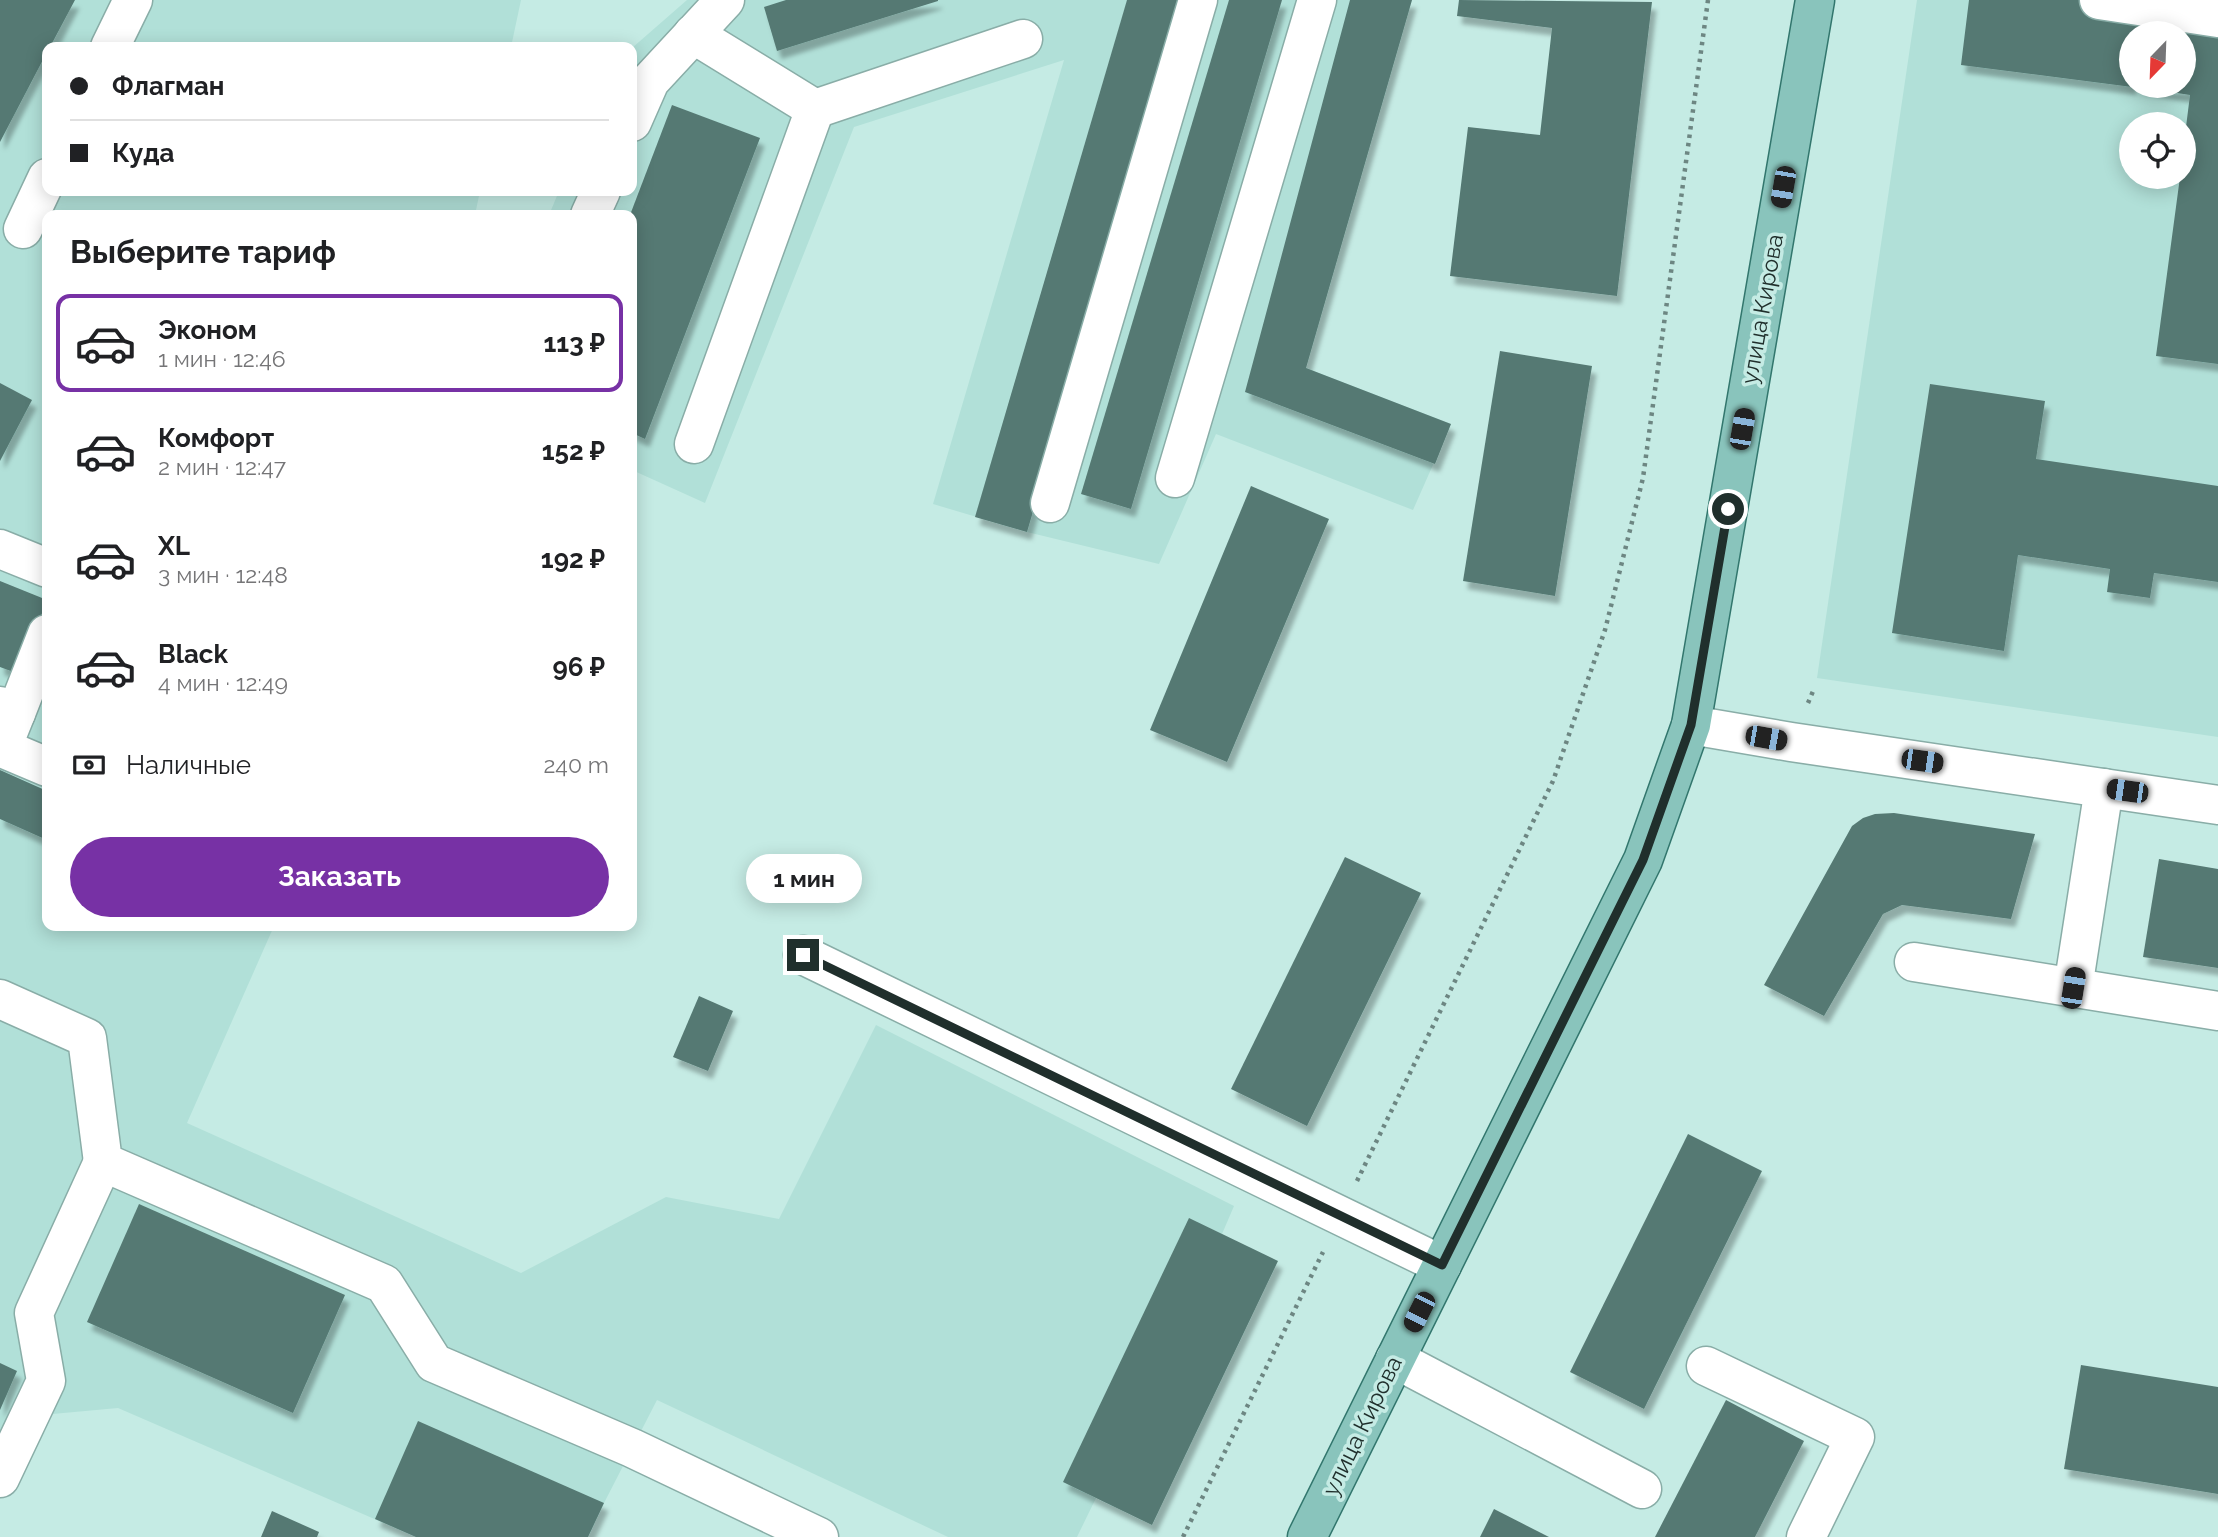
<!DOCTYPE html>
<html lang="ru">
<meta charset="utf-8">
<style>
body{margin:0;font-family:Raleway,sans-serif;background:#f2f2f2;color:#202124;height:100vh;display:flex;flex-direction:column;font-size:26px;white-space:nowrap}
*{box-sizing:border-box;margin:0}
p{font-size:23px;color:#757577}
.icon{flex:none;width:38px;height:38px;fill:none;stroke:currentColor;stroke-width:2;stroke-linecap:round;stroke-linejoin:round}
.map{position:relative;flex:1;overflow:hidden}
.drawer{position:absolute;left:42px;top:210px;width:595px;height:721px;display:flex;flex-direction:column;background:#fff;border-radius:14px;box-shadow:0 4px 18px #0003}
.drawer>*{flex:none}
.guide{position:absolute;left:42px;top:42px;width:595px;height:154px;border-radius:14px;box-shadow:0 4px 18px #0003;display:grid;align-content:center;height:154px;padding:0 28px;background:#fff}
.needle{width:46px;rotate:203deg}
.fabs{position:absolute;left:2119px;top:21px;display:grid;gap:14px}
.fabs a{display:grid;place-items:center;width:77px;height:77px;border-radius:50%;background:#fff;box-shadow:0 4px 18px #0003;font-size:35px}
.end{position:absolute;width:32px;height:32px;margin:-16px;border:9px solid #202f2c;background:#fff;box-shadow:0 0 0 4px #fff}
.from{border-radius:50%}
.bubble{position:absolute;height:49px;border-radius:24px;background:#fff;box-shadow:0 4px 18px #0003;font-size:23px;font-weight:700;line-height:49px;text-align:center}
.car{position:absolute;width:21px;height:42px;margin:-21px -10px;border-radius:9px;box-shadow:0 0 5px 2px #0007;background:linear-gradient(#222 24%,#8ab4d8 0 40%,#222 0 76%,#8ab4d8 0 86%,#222 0)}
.guide b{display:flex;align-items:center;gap:24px;height:66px;font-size:26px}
.guide b+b{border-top:2px solid #e0e0e0}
.guide i{width:18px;height:18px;background:#202124}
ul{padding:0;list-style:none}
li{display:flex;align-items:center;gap:21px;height:98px;margin:0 14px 10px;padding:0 14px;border:4px solid transparent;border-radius:14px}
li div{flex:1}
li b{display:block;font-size:26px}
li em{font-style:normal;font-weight:700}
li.selected{border-color:#7731a5}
li>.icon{width:63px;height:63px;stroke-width:1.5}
h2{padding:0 28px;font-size:32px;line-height:84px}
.pay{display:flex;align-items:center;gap:18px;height:77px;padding:0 28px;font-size:26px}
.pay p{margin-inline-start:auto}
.primary-button{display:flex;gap:14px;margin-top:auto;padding:14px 28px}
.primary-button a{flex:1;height:80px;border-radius:42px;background:#7731a5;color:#fff;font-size:28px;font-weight:700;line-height:80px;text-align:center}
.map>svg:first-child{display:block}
.built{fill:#b1e0d8;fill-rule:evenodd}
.building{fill:#557973;filter:url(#shadow)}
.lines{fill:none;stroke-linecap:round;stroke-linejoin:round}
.minor-casing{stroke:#89ada7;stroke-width:41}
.major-casing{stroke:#32766d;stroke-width:41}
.path{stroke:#6d8682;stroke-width:4.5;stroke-dasharray:3.5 5;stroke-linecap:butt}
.minor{stroke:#fff;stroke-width:38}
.major{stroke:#89c4bc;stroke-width:38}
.route{stroke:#202f2c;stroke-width:9}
.labels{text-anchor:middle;stroke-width:7;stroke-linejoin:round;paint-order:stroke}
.street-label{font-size:23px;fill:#202f2c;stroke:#c5ebe4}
</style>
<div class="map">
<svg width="2218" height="1537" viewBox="0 0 2218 1537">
<defs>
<filter id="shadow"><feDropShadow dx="4.5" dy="8" stdDeviation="2" flood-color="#0004"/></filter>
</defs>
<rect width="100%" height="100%" fill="#c5ebe4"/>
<!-- built -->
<g class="built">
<polygon points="0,0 521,0 511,47 47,47 47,191 480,191 475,215 47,215 47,926 274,926 187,1123 521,1273 666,1197 779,1219 876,1025 1234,1206 1222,1234 1189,1219 1064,1481 1096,1498 1077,1537 948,1537 657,1400 604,1503 588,1537 416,1537 118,1408 9,1418 0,1436"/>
<polygon points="687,0 1412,0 1306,368 1451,424 1413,510 1216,434 1159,564 1027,532 933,504 1064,60 854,127 705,503 632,470 632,215 549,215 559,191 632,191 632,48"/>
<path d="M1917,0H2218V737L1817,678ZM2132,33H2184V86H2132ZM2132,124H2184V177H2132Z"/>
</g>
<!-- building -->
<g class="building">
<polygon points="0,0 75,0 50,47 47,47 47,52 0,142"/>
<polygon points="786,0 938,0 938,1 777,51 764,7"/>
<polygon points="1127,0 1183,0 1027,532 975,517"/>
<polygon points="1229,0 1282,0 1131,509 1081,494"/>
<polygon points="1350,0 1412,0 1306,368 1451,424 1435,464 1245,392"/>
<polygon points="1459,0 1652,2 1617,296 1450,276 1468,127 1540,135 1552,28 1457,16"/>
<polygon points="1969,0 2218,0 2218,364 2156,356 2180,177 2184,177 2184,143 2190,95 2132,86 2184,86 2184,33 2132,33 2132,87 1961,65"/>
<polygon points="672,105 760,138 645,439 632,433 630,215"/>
<polygon points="1500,351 1592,366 1555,596 1463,581"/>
<polygon points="0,383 32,400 0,461"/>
<polygon points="1930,384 2045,401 2036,459 2218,486 2218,582 2154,573 2150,598 2107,592 2110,569 2018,555 2004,651 1892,633"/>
<polygon points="1251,486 1329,519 1227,762 1150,730"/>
<polygon points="0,581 47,600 19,674 0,667"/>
<polygon points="0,770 47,791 47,840 0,819"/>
<polygon points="1894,813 2035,834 2011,919 1902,905 1883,914 1824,1016 1764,985 1852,826 1863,818 1875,814"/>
<polygon points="1345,857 1421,893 1307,1126 1231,1089"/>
<polygon points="2159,859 2218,869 2218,968 2143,957"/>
<polygon points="699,996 733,1011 708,1071 673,1057"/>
<polygon points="1688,1134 1762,1171 1644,1409 1570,1372"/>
<polygon points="139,1204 345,1295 293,1413 87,1322"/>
<polygon points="1189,1218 1278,1261 1152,1525 1063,1482"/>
<polygon points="0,1363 17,1371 0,1410"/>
<polygon points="2081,1365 2218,1387 2218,1494 2064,1469"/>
<polygon points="1726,1400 1804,1441 1755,1537 1655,1537"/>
<polygon points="418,1421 604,1503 588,1537 416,1537 375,1519"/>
<polygon points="1494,1509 1549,1537 1480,1537"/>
<polygon points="272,1511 319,1532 317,1537 261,1537"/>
</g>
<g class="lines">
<defs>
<g id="minor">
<polyline points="2099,0 2218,18"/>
<polyline points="693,34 815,109 694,444"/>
<polyline points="110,47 133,0"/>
<polyline points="815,109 1023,39"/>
<polyline points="632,122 650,81 725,0"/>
<polyline points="590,215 601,191"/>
<polyline points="23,229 47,178"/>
<polyline points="1175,478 1317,0"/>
<polyline points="1050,503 1198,0"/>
<polyline points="0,549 47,568"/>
<polyline points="0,706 16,713 2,748 47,767"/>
<polyline points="16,713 47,634"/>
<polyline points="1691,725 1791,742 2218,805"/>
<polyline points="803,955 1442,1265"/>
<polyline points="1914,962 2218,1011"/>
<polyline points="2073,988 2104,788"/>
<polyline points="0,999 87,1038 103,1162 384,1284 434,1363 632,1448 819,1537"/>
<polyline points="1395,1359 1642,1489"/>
<polyline points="1706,1366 1855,1437 1806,1537"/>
<polyline points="0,1478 46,1381 34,1313 103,1162"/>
</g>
<polyline id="major" points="1307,1537 1643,860 1691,725 1815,0"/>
</defs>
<!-- minor casing -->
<use href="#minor" class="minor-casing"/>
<!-- major casing -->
<use href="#major" class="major-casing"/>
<!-- path -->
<g class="path">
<polyline points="1808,703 1814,689"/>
<polyline points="1357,1181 1553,781 1605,630 1643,478 1708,0"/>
<polyline points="1183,1537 1323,1252"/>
</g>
<!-- minor -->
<use href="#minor" class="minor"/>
<!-- major -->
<use href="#major" class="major"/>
</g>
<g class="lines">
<!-- route -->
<polyline class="route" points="803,955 1442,1265 1643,860 1691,725 1728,509"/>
</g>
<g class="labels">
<!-- street labels -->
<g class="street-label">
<text transform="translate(1762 309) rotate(-80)" y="8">улица Кирова</text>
<text transform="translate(1362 1426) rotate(-64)" y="8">улица Кирова</text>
</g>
</g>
</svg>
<div class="fabs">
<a><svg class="needle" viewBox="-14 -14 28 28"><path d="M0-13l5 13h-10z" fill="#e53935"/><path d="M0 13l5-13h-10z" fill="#757577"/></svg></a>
<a><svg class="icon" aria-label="locate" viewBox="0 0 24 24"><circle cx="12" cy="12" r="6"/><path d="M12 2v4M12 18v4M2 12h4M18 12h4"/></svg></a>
</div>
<i class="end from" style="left:1728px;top:509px"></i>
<i class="end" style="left:803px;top:955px"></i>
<div class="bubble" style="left:746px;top:854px;width:116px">1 мин</div>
<i class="car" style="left:1783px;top:187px;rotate:190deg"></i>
<i class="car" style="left:1742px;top:429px;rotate:10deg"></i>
<i class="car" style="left:1766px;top:738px;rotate:100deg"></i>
<i class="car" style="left:1922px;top:761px;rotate:98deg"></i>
<i class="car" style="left:2127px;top:791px;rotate:278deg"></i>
<i class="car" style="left:2073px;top:988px;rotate:9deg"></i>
<i class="car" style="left:1419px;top:1312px;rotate:207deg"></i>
<div class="guide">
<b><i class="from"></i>Флагман</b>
<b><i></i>Куда</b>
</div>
<section class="drawer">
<h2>Выберите тариф</h2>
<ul>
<li class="selected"><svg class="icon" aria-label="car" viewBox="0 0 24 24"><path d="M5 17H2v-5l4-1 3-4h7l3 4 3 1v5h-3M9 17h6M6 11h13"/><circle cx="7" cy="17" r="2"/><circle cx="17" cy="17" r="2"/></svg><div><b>Эконом</b><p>1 мин · 12:46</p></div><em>113 ₽</em></li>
<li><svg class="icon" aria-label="car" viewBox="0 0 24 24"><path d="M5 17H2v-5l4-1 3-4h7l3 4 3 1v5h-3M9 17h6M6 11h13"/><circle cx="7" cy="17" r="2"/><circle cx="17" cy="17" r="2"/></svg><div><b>Комфорт</b><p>2 мин · 12:47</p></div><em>152 ₽</em></li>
<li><svg class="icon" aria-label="car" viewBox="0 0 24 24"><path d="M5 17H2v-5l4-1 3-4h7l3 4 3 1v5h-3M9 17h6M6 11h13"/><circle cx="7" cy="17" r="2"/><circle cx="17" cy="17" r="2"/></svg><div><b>XL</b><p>3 мин · 12:48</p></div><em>192 ₽</em></li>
<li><svg class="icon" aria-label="car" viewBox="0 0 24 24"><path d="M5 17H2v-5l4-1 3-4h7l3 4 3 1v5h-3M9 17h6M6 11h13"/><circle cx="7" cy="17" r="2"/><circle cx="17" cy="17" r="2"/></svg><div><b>Black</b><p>4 мин · 12:49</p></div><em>96 ₽</em></li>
</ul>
<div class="pay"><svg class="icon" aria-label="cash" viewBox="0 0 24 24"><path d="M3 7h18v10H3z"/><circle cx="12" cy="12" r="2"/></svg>Наличные<p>240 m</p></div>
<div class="primary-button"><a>Заказать</a></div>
</section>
</div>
